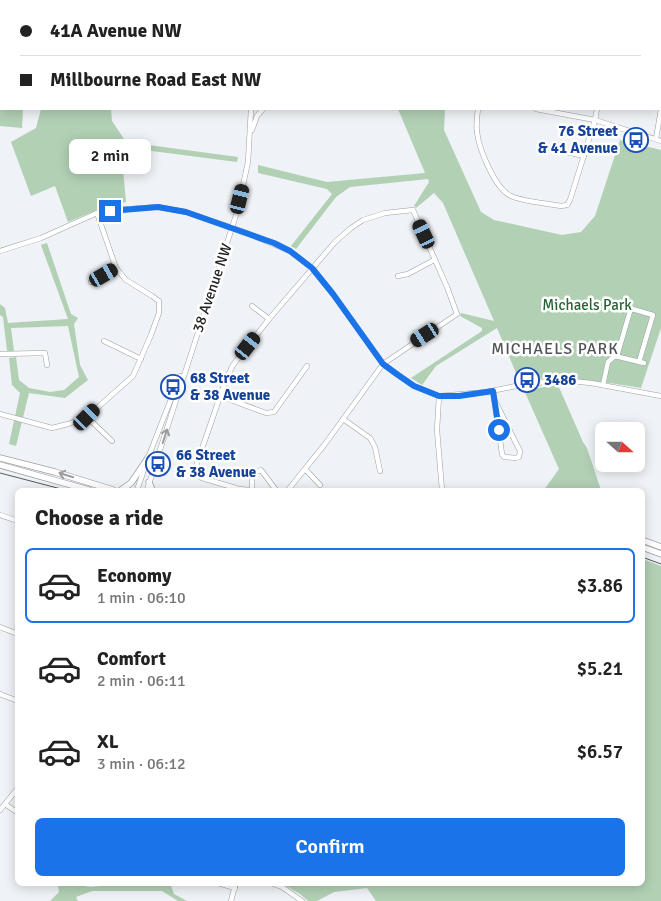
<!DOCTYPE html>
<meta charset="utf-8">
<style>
body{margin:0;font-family:Signika,sans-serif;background:#f6f6f6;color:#222;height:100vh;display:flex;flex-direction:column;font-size:19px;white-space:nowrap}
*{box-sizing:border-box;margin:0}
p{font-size:16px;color:#767676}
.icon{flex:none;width:28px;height:28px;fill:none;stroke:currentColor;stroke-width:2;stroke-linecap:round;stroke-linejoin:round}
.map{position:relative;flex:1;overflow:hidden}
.sheet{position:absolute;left:15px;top:488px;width:630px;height:398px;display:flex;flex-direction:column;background:#fff;border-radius:8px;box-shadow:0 2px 12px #0003}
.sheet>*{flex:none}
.banner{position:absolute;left:0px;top:0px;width:661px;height:110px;box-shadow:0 2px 12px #0003;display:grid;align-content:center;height:110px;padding:0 20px;background:#fff}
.needle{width:32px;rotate:111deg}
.controls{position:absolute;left:595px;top:422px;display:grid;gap:10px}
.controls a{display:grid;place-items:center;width:50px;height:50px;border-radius:8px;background:#fff;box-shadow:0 2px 12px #0003;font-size:25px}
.end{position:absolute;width:22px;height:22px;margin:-11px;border:6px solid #1a73e8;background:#fff;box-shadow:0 0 0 2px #fff}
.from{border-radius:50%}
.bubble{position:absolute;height:35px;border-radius:8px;background:#fff;box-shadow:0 2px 12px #0003;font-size:16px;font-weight:600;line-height:35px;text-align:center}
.car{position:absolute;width:15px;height:30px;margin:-15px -8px;border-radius:6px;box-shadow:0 0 4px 1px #0007;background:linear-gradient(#222 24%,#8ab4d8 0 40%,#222 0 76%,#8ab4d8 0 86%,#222 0)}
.banner b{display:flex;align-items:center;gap:18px;height:48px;font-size:19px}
.banner b+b{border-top:1px solid #e0e0e0}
.banner i{width:12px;height:12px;background:#222}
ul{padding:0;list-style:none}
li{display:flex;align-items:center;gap:15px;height:75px;margin:0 10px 8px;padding:0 10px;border:2px solid transparent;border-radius:8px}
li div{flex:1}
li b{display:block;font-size:19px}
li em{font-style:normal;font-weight:600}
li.selected{border-color:#1a73e8}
li>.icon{width:45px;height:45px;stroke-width:1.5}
h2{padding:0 20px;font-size:22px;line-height:60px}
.action{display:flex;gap:10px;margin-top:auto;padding:10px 20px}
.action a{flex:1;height:58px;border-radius:8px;background:#1a73e8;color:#fff;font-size:20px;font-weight:600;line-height:58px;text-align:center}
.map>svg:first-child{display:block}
.green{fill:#b1d0b4}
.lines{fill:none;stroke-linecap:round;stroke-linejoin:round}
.minor-casing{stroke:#9da0a4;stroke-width:5.5}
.major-casing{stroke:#9da0a4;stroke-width:7}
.minor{stroke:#fff;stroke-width:4.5}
.major{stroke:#fff;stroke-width:5.5}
.tram{stroke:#57585a;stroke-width:1}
.oneway{stroke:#9c9c9d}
.route{stroke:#1a73e8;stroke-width:6}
.labels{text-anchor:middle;stroke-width:5;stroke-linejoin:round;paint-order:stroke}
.transit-label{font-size:15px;font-weight:bold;fill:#164399;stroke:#fff;text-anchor:start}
.street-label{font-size:15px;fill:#232425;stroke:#fff}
.park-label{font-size:15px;fill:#276433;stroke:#fff}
.neighbourhood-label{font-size:16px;letter-spacing:1px;fill:#515356;stroke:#fff}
</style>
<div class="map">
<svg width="661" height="901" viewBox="0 0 661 901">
<rect width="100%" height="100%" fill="#eff2f6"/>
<!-- green -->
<g class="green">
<polygon points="0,60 1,109 23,109 22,128 0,126"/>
<polygon points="41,109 111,109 112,121 126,142 238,157 237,162 121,147 126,202 92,212 68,222 55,186 31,196 11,142 36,128"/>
<path d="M398,109H445L444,130L481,212L494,220L562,235L581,232L595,216L620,140L661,150V328L641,388C598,381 563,376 519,380L497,328L436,366L422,385L411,378L482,331V328L460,316L461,313L494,321L443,203L434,193L416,208L414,206L429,182L428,179L350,187L336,197L296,249L291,246L332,194L327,189L258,173V165L327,182L425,173Z"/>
<polygon points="47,243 71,314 78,318 74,324 80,365 88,380 65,398 29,393 16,446 9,444 20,393 12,385 9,358 16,357 19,380 29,388 50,392 64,390 79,377 68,326 11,328 14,351 7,351 3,317 0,315 0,304 5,308 8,323 68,319 41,245"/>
<polygon points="558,385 583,442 587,448 601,490 544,490 559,469 524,390"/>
<polygon points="643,559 661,566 661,901 376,901 367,888 334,892 317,901 308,901 300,894 281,883 642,882"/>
<polygon points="55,883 69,883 90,887 122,884 122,883 170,883 174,894 187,901 178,901 162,891 92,891 76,897 78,901 50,901 59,892 58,886"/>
</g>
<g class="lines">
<defs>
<g id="minor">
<polyline points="234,0 234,1"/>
<polyline points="27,1 27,0"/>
<polyline points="0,20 1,19"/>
<path d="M478,109C477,116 476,125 477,132C479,149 495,189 511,196C524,202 546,203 561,206L567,205L570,200L595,120L597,109"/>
<polyline points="536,109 595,120 661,141"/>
<polyline points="252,130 257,116 263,109"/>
<polyline points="656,139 661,109"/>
<polyline points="540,146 584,156"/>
<polyline points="0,251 41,238 97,213 127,209 158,207 186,212 242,231 290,251 312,268 333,294 383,364 414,386 439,396 486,392 521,385 561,380 591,383 661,396"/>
<polyline points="398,276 408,274 434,260"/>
<polyline points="91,282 116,268"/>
<polyline points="252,306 269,319"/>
<polyline points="622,306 653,315 639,362"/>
<polyline points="104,341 141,359"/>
<polyline points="0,354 45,353 47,365"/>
<polyline points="617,356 631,308"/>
<polyline points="603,385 608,362 615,356 644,363"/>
<polyline points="493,391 502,454 504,457 516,458 519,457 520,451 495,401"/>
<polyline points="220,396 266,413 274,412 307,366"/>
<polyline points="439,396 437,430 442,490"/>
<polyline points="0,414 52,428 68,424 87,417 133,376 151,335 159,313 159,301 152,296 126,280 116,268 97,213"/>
<polyline points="87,417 112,441"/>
<polyline points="343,419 370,438 375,447 380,471"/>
<polyline points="306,470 320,485"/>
<polyline points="137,490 148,458 180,376"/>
<polyline points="147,490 238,209 248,162 251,109"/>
<polyline points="250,490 239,489 202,478 197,474 195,469 225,382 233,365 269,319 335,242 351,228 363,220 385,213 413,210 447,287 457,314 383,364 325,444 288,490"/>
<polyline points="252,490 252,473 261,470 276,490"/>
<polyline points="0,515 18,521"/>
<polyline points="0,627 18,634"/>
<polyline points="0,694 18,701"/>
<polyline points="5,804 18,813"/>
<polyline points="0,810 18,788"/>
<polyline points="215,882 235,888"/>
<polyline points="268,882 282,887 302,901"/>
<polyline points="231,901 236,882"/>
</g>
<g id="major">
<polyline points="0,458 55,472 113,490"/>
<polyline points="0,465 89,490"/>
<polyline points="149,482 152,490"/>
<polyline points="121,490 131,483 148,458"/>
<polyline points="642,540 661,547"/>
<polyline points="642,547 661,554"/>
</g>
</defs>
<!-- minor casing -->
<use href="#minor" class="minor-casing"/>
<!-- major casing -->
<use href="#major" class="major-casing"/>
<!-- minor -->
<use href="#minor" class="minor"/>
<!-- major -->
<use href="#major" class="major"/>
<!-- tram -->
<g class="tram">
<polyline points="0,473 65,490"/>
<polyline points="642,557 661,564"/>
</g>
</g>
<!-- one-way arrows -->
<defs><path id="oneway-shaft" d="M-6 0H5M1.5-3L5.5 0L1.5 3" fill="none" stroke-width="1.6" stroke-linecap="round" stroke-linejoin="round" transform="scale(1.25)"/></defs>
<g class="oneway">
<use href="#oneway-shaft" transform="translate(165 436) rotate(-72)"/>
<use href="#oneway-shaft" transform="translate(66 475) rotate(-163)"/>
</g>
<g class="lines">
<!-- route -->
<polyline class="route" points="110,211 158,207 186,212 274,243 290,251 312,268 333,294 383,364 398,375 414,386 439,396 459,396 493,391 499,430"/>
</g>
<!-- icons -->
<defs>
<symbol id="bus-ring" viewBox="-11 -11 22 22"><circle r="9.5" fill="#fff" stroke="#1a4fb4" stroke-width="1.5"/><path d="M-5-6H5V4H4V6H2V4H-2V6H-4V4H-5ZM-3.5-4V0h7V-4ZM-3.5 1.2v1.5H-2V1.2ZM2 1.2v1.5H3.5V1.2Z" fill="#1a4fb4"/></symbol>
</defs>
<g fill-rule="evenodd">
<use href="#bus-ring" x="622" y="126" width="28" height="28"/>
<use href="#bus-ring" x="513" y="366" width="28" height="28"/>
<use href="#bus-ring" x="159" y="373" width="28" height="28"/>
<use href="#bus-ring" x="144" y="450" width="28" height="28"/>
</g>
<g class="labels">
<!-- transit labels -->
<g class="transit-label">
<text x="618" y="136" text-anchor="end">76 Street<tspan x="618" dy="17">&amp; 41 Avenue</tspan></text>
<text x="190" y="383">68 Street<tspan x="190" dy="17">&amp; 38 Avenue</tspan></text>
<text x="544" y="385">3486</text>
<text x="176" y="460">66 Street<tspan x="176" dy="17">&amp; 38 Avenue</tspan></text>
</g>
<!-- street labels -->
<g class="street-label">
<text transform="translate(212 288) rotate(-71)" y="5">38 Avenue NW</text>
</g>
<!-- park labels -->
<g class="park-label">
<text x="587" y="310">Michaels Park</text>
</g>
<!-- neighbourhood labels -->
<g class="neighbourhood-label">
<text x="555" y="354">MICHAELS PARK</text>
</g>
</g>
</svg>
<div class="controls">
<a><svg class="needle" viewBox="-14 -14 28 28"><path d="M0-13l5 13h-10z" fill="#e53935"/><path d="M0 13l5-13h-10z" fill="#767676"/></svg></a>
</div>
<i class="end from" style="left:499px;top:430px"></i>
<i class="end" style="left:110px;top:211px"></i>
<div class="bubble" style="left:69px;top:139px;width:82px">2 min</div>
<i class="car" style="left:240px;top:199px;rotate:14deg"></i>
<i class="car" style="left:424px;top:234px;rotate:335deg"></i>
<i class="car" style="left:104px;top:275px;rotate:60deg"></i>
<i class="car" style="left:425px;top:335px;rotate:237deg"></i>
<i class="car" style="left:248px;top:346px;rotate:38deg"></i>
<i class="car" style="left:87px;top:417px;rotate:45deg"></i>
<div class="banner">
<b><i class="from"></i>41A Avenue NW</b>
<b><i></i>Millbourne Road East NW</b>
</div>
<section class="sheet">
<h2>Choose a ride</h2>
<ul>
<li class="selected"><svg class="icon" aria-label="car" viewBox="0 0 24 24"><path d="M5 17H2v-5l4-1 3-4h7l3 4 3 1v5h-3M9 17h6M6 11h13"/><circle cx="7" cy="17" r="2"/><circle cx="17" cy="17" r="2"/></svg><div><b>Economy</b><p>1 min · 06:10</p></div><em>$3.86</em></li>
<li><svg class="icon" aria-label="car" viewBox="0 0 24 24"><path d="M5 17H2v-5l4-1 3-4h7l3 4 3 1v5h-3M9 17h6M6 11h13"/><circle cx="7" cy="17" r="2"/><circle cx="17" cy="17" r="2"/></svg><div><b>Comfort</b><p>2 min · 06:11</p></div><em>$5.21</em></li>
<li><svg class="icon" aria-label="car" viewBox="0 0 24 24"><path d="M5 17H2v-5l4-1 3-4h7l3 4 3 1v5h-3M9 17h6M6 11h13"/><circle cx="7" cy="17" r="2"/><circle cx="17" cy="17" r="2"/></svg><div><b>XL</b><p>3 min · 06:12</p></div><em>$6.57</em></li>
</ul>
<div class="action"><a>Confirm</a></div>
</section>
</div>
